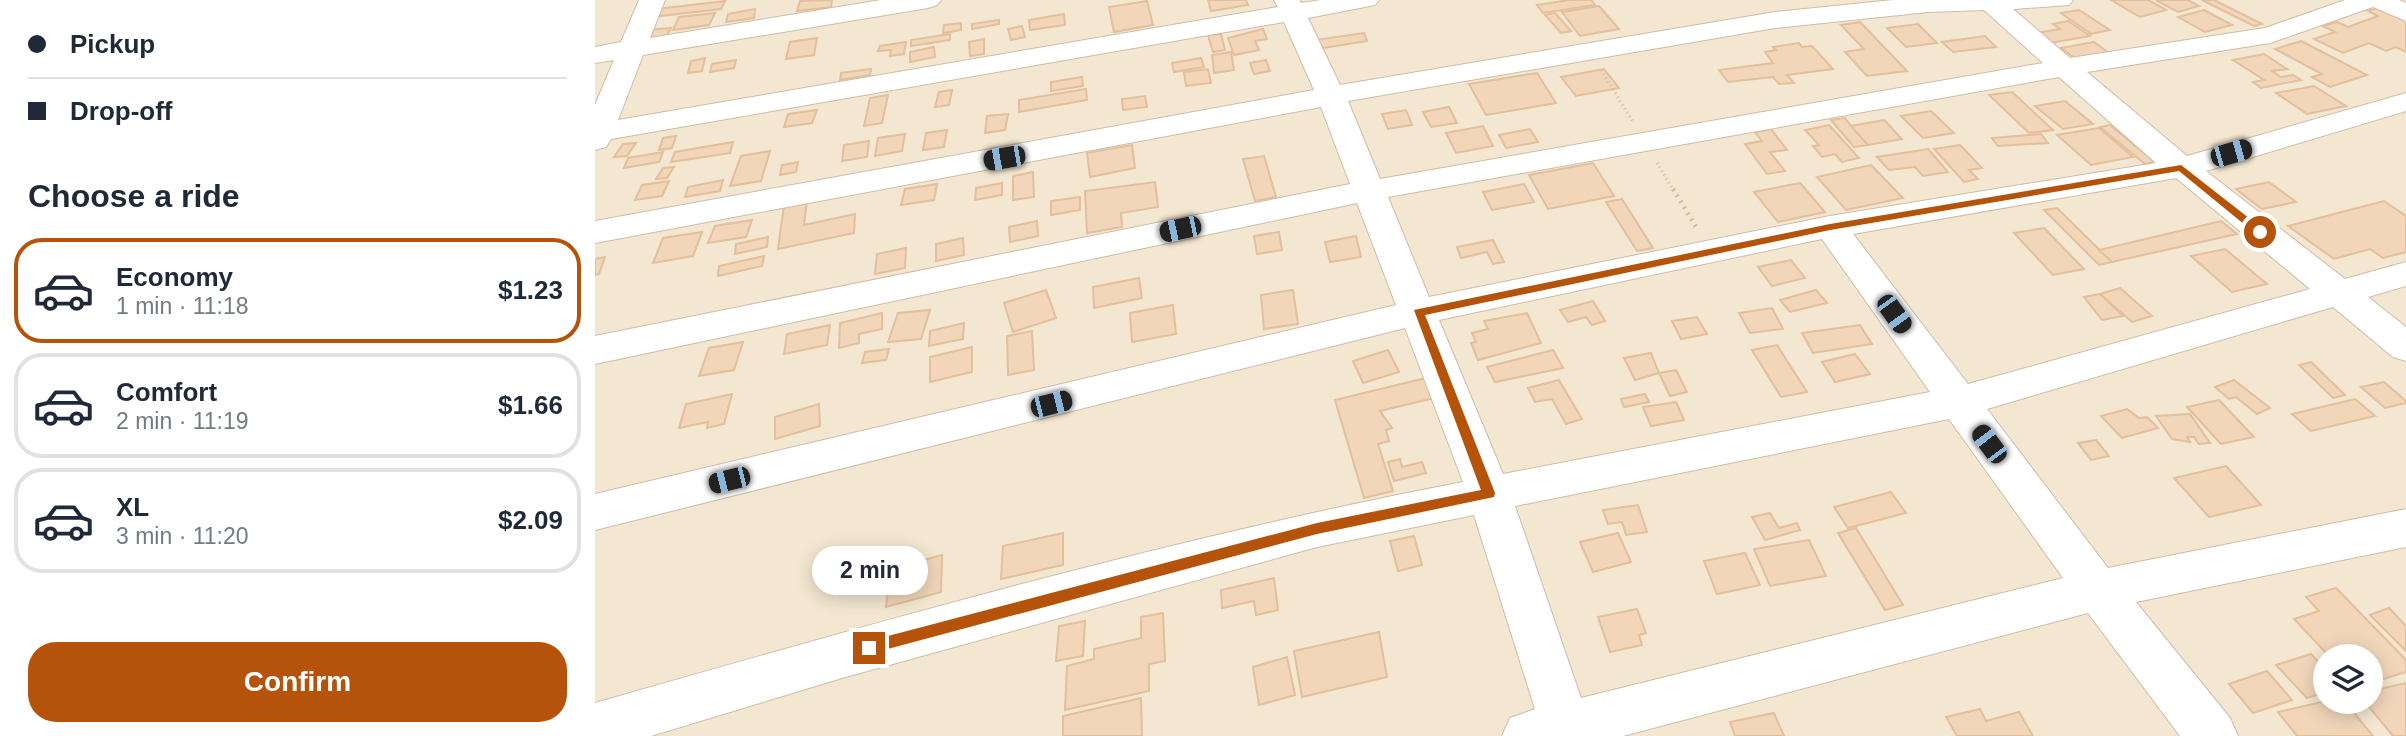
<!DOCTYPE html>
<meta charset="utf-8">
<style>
body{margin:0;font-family:Helvetica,sans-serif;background:#f6f6f7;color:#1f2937;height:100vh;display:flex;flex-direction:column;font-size:26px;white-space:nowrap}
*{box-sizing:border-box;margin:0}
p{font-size:23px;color:#747a83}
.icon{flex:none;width:38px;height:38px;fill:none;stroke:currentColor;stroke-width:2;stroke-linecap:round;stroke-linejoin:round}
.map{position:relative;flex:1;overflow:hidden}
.details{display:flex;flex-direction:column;background:#fff;width:595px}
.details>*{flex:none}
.guide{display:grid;align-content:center;height:154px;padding:0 28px;background:#fff}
.tools{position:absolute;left:1718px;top:644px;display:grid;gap:14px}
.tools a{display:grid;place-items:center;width:70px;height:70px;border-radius:50%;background:#fff;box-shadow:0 4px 18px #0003;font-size:35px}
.end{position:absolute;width:32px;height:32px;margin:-16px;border:9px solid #b45309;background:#fff;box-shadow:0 0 0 4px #fff}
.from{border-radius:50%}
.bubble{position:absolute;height:49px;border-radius:24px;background:#fff;box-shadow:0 4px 18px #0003;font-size:23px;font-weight:600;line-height:49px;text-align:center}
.car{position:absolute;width:21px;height:42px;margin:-21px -10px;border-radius:9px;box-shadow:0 0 5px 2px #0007;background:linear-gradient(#222 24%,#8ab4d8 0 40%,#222 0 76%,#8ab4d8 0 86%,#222 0)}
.guide b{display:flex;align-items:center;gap:24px;height:66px;font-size:26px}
.guide b+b{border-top:2px solid #e0e1e3}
.guide i{width:18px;height:18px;background:#1f2937}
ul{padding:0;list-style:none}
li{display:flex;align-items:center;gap:21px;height:105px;margin:0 14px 10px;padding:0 14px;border:4px solid #e0e1e3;border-radius:28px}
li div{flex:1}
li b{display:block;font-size:26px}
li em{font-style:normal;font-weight:600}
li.active{border-color:#b45309}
li>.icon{width:63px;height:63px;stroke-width:1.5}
h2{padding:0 28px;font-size:32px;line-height:84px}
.action{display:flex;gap:14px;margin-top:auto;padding:14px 28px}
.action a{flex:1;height:80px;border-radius:28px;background:#b45309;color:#fff;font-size:28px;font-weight:600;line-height:80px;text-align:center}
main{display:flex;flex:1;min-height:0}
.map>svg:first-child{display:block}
.residential{fill:#f3e7d1;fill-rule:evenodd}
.building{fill:#f1d6ba;stroke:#e3bf9b;stroke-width:2}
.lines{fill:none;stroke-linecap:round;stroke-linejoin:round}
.minor-casing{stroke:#cdbda9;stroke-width:2}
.path-far1{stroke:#d5ba9e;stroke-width:3.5;stroke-dasharray:1 3.5;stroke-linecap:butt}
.path{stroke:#d5ba9e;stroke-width:4.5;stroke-dasharray:2 5;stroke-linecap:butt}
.minor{fill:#fff;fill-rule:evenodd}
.route{fill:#b45309}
</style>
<main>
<section class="details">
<div class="guide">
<b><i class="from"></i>Pickup</b>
<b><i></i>Drop-off</b>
</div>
<h2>Choose a ride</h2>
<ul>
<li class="active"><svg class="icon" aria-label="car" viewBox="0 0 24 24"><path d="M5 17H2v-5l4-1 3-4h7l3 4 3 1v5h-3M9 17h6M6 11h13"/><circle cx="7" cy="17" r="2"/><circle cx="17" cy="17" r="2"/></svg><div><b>Economy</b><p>1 min · 11:18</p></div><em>$1.23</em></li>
<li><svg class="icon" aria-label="car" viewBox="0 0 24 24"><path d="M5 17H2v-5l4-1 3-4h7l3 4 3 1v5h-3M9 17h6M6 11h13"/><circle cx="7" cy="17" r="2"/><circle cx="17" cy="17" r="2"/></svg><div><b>Comfort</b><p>2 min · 11:19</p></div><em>$1.66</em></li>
<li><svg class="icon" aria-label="car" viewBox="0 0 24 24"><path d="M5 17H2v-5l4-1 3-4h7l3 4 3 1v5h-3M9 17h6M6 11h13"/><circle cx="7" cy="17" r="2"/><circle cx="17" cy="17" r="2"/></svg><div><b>XL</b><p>3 min · 11:20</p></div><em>$2.09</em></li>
</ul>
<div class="action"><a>Confirm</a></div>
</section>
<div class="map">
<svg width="1811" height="736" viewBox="0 0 1811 736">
<rect width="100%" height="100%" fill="#fcf5e2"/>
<!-- residential -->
<path class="residential" d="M0,0H1811V736H0ZM1731,656H1776V702H1731Z"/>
<!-- building -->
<g class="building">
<polygon points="237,0 236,7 202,11 205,1"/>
<polygon points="613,0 651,0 653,5 616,11"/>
<polygon points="974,0 996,0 1000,5 948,13 942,5"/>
<polygon points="1516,0 1553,0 1571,10 1545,17"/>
<polygon points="1561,0 1593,0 1604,6 1583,12"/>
<polygon points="1607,0 1619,0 1667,24 1659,26"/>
<polygon points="130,1 126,9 57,17 62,9"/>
<polygon points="552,1 558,25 519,32 514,7"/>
<polygon points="1004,6 1024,29 985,36 967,12"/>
<polygon points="1785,7 1811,19 1811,52 1801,47 1791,51 1774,43 1748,53 1719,39 1740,32 1728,26 1742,22 1753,27 1783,16 1773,11"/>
<polygon points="160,9 159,18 131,22 133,14"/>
<polygon points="1484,10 1515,30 1496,34 1466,13"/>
<polygon points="1609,10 1637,25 1610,32 1583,17"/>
<polygon points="120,13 114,25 78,30 84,17"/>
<polygon points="960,13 976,31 966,33 950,15"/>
<polygon points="469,14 470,25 435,30 434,20"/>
<polygon points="404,20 404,24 377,29 377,24"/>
<polygon points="1473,21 1495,36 1450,44 1436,34 1465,29 1458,24"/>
<polygon points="1265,22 1312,71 1272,76 1250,52 1269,49 1246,25"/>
<polygon points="366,23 366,30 348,33 349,25"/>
<polygon points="1323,24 1342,43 1311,47 1292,28"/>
<polygon points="427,26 430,37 416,40 413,29"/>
<polygon points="76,28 71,36 48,39 52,30"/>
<polygon points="668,29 672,39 660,41 664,50 639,55 633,38"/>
<polygon points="769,33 772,41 723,49 720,40"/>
<polygon points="355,34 355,40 316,46 316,40"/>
<polygon points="626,34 630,50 618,52 613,35"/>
<polygon points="1390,36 1401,47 1358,52 1347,42"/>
<polygon points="222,38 219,55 191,59 195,42"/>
<polygon points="389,39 389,54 375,56 374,42"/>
<polygon points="1706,41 1772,75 1735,87 1717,77 1727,74 1680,49"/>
<polygon points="311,42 309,54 295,56 296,50 283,51 285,46"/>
<polygon points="1499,42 1518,56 1485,62 1466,48"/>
<polygon points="1204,43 1207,47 1217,46 1238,69 1192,75 1199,83 1184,84 1178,77 1133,82 1124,70 1178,63 1170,52 1181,50 1178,47"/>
<polygon points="339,47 340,57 315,62 315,52"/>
<polygon points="636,52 639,70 619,73 617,55"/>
<polygon points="1669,54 1692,69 1677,71 1686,77 1698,75 1706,80 1666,88 1658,82 1669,80 1638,60"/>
<polygon points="110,58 107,71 93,73 96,61"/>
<polygon points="606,58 609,67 579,72 577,63"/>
<polygon points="141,60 139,68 115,72 117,64"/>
<polygon points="671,60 675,71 659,74 655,63"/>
<polygon points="276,69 275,75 245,80 246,73"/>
<polygon points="613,69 616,83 591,86 589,72"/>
<polygon points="1009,69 1024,88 981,96 966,77"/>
<polygon points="942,73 961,103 891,115 874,84"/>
<polygon points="487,77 488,86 456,91 456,82"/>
<polygon points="1719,86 1751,106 1712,114 1681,93"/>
<polygon points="491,89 492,100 424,112 424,100"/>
<polygon points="357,90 354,105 340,107 344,92"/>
<polygon points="1417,92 1458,130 1434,133 1394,95"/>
<polygon points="293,95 287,123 269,126 275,98"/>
<polygon points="550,96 552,107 528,110 527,99"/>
<polygon points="1470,101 1498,124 1468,129 1440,106"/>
<polygon points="854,107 862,123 836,127 828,112"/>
<polygon points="222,110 217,123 189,127 193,114"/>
<polygon points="811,110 817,125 793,129 787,114"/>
<polygon points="1336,111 1359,133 1328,138 1306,116"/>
<polygon points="413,114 410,130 390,133 392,116"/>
<polygon points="1250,118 1256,126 1273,145 1259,147 1236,120"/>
<polygon points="1289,120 1307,139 1273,145 1256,126"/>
<polygon points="1234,125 1264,158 1247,162 1240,154 1227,157 1218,146 1224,145 1210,130"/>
<polygon points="1515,125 1560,162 1550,164 1505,127"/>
<polygon points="888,126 898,146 861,153 851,133"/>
<polygon points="1504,128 1538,157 1496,165 1462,135"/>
<polygon points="935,129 943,142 911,148 904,135"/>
<polygon points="1176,129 1192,150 1175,152 1190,171 1172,174 1150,144 1167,141 1160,132"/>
<polygon points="352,130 349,147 328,150 331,133"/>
<polygon points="310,134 307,151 280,156 283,138"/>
<polygon points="1446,134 1453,143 1403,146 1397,138"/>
<polygon points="81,136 77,148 64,150 68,138"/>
<polygon points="274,141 272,157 247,161 249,145"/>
<polygon points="138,142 135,153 76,162 80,152"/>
<polygon points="41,143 32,156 19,157 28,144"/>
<polygon points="537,145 540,168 495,177 492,153"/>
<polygon points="1365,145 1387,168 1374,170 1383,179 1369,182 1339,149"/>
<polygon points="1333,149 1353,172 1328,176 1320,167 1294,170 1282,157"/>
<polygon points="175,151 166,181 135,186 146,156"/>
<polygon points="68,152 64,162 29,168 33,158"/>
<polygon points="669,156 681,197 660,201 648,159"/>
<polygon points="203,162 201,172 185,175 187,165"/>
<polygon points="998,163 1019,196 953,209 934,175"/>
<polygon points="1276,165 1308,198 1251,210 1222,177"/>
<polygon points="79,167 72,178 61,179 68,168"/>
<polygon points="438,172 439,197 418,200 418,176"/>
<polygon points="128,180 125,191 90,197 93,187"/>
<polygon points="74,181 67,196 40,200 47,185"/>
<polygon points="560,182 563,207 526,213 527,227 492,233 490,191"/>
<polygon points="1674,182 1701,202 1667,209 1641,189"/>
<polygon points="407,183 407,195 380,200 381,188"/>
<polygon points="1205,183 1230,212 1183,222 1159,192"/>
<polygon points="342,184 339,200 306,205 310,189"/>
<polygon points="929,184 939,202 897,210 888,192"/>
<polygon points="485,197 485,210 456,215 456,201"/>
<polygon points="1027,199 1058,248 1042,251 1011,202"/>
<polygon points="212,200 209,225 260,214 259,233 183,249 189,205"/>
<polygon points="1789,201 1811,216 1811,252 1788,258 1775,249 1739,259 1693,226"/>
<polygon points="1462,208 1517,262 1504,265 1449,210"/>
<polygon points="157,220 151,237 113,243 120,226"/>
<polygon points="442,221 443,236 415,242 414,227"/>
<polygon points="1626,221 1642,234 1517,262 1504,250"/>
<polygon points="1449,228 1489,269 1458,275 1419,233"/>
<polygon points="107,232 98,256 58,263 68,238"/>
<polygon points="684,232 687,250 662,254 659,236"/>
<polygon points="761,236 766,257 735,262 730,242"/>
<polygon points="173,237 172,247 140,254 141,244"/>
<polygon points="368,238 369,255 341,261 341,244"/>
<polygon points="898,240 909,262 898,264 892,252 866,258 862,247"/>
<polygon points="311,248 310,268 280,274 282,254"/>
<polygon points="1630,249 1672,284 1637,292 1596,256"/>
<polygon points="169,256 167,266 123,276 124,266"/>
<polygon points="10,257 4,274 0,275 0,259"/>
<polygon points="1196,260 1210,278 1177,286 1163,267"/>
<polygon points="544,278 547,298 499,308 498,287"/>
<polygon points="1525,288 1557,316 1537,322 1505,294"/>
<polygon points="451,290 461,318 418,332 409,303"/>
<polygon points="698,290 703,324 669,329 666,295"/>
<polygon points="1221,290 1232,303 1195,312 1185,300"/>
<polygon points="1505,294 1528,316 1507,320 1489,297"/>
<polygon points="998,301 1010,321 997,325 991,317 973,322 965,310"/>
<polygon points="578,305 581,334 537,342 535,313"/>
<polygon points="1177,308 1188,329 1155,333 1144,313"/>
<polygon points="335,310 326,339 293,342 303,313"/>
<polygon points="287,313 287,329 264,334 264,343 244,348 245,323"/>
<polygon points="932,313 946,343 883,360 876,343 881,342 877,333 893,329 889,321"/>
<polygon points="1102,317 1112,334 1086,339 1077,321"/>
<polygon points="369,323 368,339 334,346 335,331"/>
<polygon points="235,325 232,345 189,354 192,334"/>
<polygon points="1265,325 1277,344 1218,353 1207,333"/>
<polygon points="437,331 439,370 413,375 412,336"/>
<polygon points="148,342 139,370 104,376 114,348"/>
<polygon points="1182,345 1212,392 1186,397 1157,350"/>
<polygon points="377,347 377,372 335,382 335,357"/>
<polygon points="294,349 291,360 267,363 270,352"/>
<polygon points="793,350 804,372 768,383 758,361"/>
<polygon points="958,350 968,368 900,382 892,367"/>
<polygon points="1056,353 1064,373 1040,380 1029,358"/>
<polygon points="1260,354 1275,374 1240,382 1227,362"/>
<polygon points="1716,362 1750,395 1738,398 1704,365"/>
<polygon points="1081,370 1092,392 1075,396 1064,373"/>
<polygon points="831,378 839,398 785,411 797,428 791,430 794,441 783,444 798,491 769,498 740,400"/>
<polygon points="964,380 987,419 971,424 957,399 940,402 933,388"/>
<polygon points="1639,380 1675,408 1662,414 1641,397 1634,399 1620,387"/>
<polygon points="1789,382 1811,401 1811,403 1790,408 1766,387"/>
<polygon points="137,394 129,424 112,428 113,422 84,428 91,404"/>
<polygon points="1050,394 1054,402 1029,407 1026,399"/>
<polygon points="1760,399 1780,416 1716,431 1697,414"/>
<polygon points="1624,400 1659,437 1626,444 1592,407"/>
<polygon points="1081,402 1089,420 1056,426 1048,407"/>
<polygon points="224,404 225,426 180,439 180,417"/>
<polygon points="1532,409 1544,418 1552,417 1563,428 1527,438 1506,416"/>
<polygon points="1595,414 1615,443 1604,444 1599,437 1592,437 1595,442 1577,439 1561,416"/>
<polygon points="1501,440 1514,456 1496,460 1483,443"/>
<polygon points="805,459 807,467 827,462 831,473 799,481 793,462"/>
<polygon points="1631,466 1666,505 1614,517 1579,478"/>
<polygon points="1296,492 1311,513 1253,528 1239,507"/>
<polygon points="1043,505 1052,532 1031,535 1027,522 1013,524 1008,510"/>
<polygon points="1175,513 1184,528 1202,523 1205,530 1170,540 1157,517"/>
<polygon points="1261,528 1308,605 1290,610 1243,533"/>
<polygon points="468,533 468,565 406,579 408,546"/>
<polygon points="1023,533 1036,562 998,572 985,542"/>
<polygon points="819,536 827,565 803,571 795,541"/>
<polygon points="1214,540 1231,576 1175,586 1159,549"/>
<polygon points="1150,553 1165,585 1122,594 1109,561"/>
<polygon points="347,555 346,592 291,607 295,569"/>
<polygon points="679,578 683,610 661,615 659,601 627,608 626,590"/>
<polygon points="1741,588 1811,660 1811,672 1776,683 1776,656 1734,656 1699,619 1724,611 1711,597"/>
<polygon points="1794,608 1811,626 1811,651 1775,615"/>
<polygon points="1042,609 1051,633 1044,635 1047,645 1015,652 1003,617"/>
<polygon points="568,613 570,661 554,664 554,691 470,710 472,666 499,659 499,649 546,638 546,617"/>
<polygon points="490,621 488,656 461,661 464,626"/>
<polygon points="784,632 792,677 707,697 699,651"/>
<polygon points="1716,654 1731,670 1731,692 1712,698 1681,665"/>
<polygon points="692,657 700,695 664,705 658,667"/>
<polygon points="1672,671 1697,700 1658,713 1634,684"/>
<polygon points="1811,683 1811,736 1798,736 1770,702 1776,702 1776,691"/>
<polygon points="546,698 547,736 468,736 468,716"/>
<polygon points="1731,701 1750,702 1778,736 1702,736 1683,712"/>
<polygon points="1385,709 1391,721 1424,712 1438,736 1362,736 1351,717"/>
<polygon points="1179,713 1189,736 1140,736 1135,722"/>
</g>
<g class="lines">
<defs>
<path id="minor" d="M44,0H70L55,38L286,0H346L342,5L333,8L48,55L23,120L683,7L679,0H705L706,3L726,0H784L780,5L713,18L745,85L1180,12L1298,0H1478L1474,5L1418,9L1475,58L1670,28L1750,0H1804L1811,3V21L1778,7L1675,43L1492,72L1592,156L1811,93V111L1611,171L1750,279L1811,262V286L1773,297L1811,327V361L1798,357L1738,307L1392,409L1513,568L1811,509V547L1541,602L1635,718L1643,736H1585L1493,613L1028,736H907L915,718L940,709L879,515L722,547L247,678L56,736H0V703C287,621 575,538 868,482L810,328L0,530V494L801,305L762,203L0,364V336L755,184L726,107L0,243V221L719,90L689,22L16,139L11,147L0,150V105L19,60L0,63V47L26,42ZM1389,10L1448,63L785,179L753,101L1180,28L1333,12ZM1464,77L1561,163L1235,216L834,297L793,197ZM1581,178L1715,289L1373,384L1258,234ZM1227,239L1335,392L908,474L844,320ZM1354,419L1468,578L986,698L920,506Z"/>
</defs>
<!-- minor casing -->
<use href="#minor" class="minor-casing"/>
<!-- path-far1 -->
<g class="path-far1">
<polyline points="1006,70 1038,122"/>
<polyline points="1062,163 1079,191"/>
</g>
<!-- path -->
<polyline class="path" points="1078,189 1103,230"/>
<!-- minor -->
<use href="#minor" class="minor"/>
</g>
<!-- route -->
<polygon class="route" points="1586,165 1668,229 1668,234 1661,234 1584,171 1235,230 830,315 900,493 899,497 722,534 274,654 267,648 274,641 722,523 886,490 819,310 1235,224"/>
</svg>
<div class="tools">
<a><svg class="icon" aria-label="layers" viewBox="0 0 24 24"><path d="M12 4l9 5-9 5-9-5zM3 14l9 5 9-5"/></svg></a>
</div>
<i class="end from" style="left:1665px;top:232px"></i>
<i class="end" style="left:274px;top:648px"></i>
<div class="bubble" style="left:217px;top:546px;width:116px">2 min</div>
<i class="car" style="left:1636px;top:153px;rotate:74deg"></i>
<i class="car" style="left:409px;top:158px;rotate:260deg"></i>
<i class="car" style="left:585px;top:229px;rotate:258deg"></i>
<i class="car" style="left:1299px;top:314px;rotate:144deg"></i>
<i class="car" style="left:456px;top:404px;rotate:76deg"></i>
<i class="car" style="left:1394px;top:444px;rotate:323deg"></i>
<i class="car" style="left:134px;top:480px;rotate:256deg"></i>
</div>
</main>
